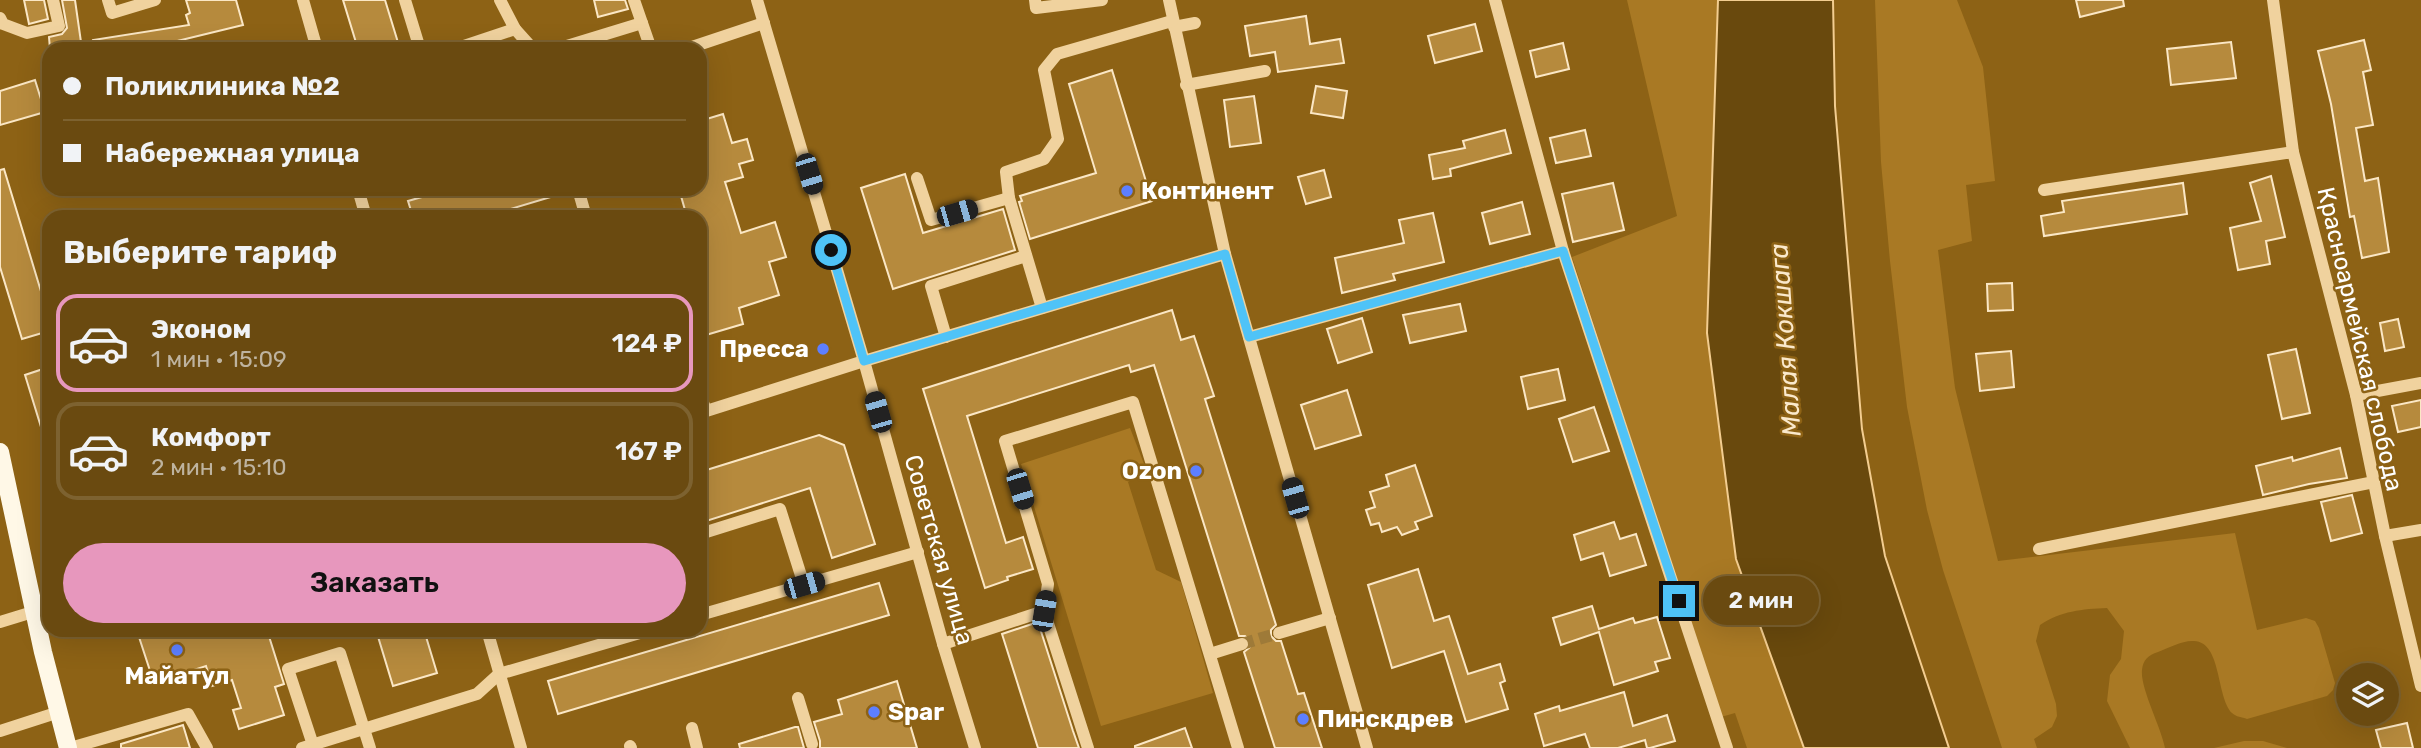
<!DOCTYPE html>
<html lang="ru">
<meta charset="utf-8">
<style>
body{margin:0;font-family:Rubik,sans-serif;background:#72541e;color:#f1f3f6;height:100vh;display:flex;flex-direction:column;font-size:26px;white-space:nowrap}
*{box-sizing:border-box;margin:0}
p{font-size:23px;color:#beb39f}
.icon{flex:none;width:38px;height:38px;fill:none;stroke:currentColor;stroke-width:2;stroke-linecap:round;stroke-linejoin:round}
.map{position:relative;flex:1;overflow:hidden}
.sheet{position:absolute;left:42px;top:210px;width:665px;height:427px;display:flex;flex-direction:column;background:#6a4a10;border-radius:21px;box-shadow:0 7px 28px #0002,0 0 0 2px #7d6230}
.sheet>*{flex:none}
.banner{position:absolute;left:42px;top:42px;width:665px;height:154px;border-radius:21px;box-shadow:0 7px 28px #0002,0 0 0 2px #7d6230;display:grid;align-content:center;height:154px;padding:0 21px;background:#6a4a10}
.controls{position:absolute;left:2336px;top:663px;display:grid;gap:14px}
.controls a{display:grid;place-items:center;width:63px;height:63px;border-radius:50%;background:#6a4a10;box-shadow:0 7px 28px #0002,0 0 0 2px #7d6230;font-size:35px}
.end{position:absolute;width:32px;height:32px;margin:-16px;border:9px solid #4fc3f7;background:#111;box-shadow:0 0 0 4px #111}
.from{border-radius:50%}
.bubble{position:absolute;height:49px;border-radius:24px;background:#6a4a10;box-shadow:0 7px 28px #0002,0 0 0 2px #7d6230;font-size:23px;font-weight:600;line-height:49px;text-align:center}
.car{position:absolute;width:21px;height:42px;margin:-21px -10px;border-radius:9px;box-shadow:0 0 5px 2px #0007;background:linear-gradient(#222 24%,#8ab4d8 0 40%,#222 0 76%,#8ab4d8 0 86%,#222 0)}
.banner b{display:flex;align-items:center;gap:24px;height:66px;font-size:26px}
.banner b+b{border-top:2px solid #7d6230}
.banner i{width:18px;height:18px;background:#f1f3f6}
ul{padding:0;list-style:none}
li{display:flex;align-items:center;gap:21px;height:98px;margin:0 14px 10px;padding:0 7px;border:4px solid #7d6230;border-radius:21px}
li div{flex:1}
li b{display:block;font-size:26px}
li em{font-style:normal;font-weight:600}
li.selected{border-color:#e797bd}
li>.icon{width:63px;height:63px;stroke-width:1.5}
h2{padding:0 21px;font-size:32px;line-height:84px}
.primary-button{display:flex;gap:14px;margin-top:auto;padding:14px 21px}
.primary-button a{flex:1;height:80px;border-radius:42px;background:#e797bd;color:#111;font-size:28px;font-weight:600;line-height:80px;text-align:center}
.map>svg:first-child{display:block}
.green{fill:#a97924}
.water{fill:#69490d;stroke:#f3cd90;stroke-width:2}
.building{fill:#b68a3d;stroke:#fbe7c5;stroke-width:2}
.lines{fill:none;stroke-linecap:round;stroke-linejoin:round}
.minor-tunnel{stroke:#9e7a38;stroke-width:12;stroke-dasharray:12 6;stroke-linecap:butt}
.minor{stroke:#f0d29e;stroke-width:12}
.major{stroke:#fff8e7;stroke-width:18}
.route{stroke:#4fc3f7;stroke-width:9}
.poi-dot{fill:#5d7fff;stroke:#8d6215;stroke-width:2.5}
.labels{text-anchor:middle;stroke-width:5;stroke-linejoin:round;paint-order:stroke}
.poi-label{font-size:24px;font-weight:bold;fill:#fff;stroke:#8d6215;text-anchor:start}
.street-label{font-size:24px;fill:#fff;stroke:#8d6215}
.water-label{font-size:26px;font-style:italic;fill:#fae9cc;stroke:#8d6215}
</style>
<div class="map">
<svg width="2421" height="748" viewBox="0 0 2421 748">
<rect width="100%" height="100%" fill="#8d6215"/>
<!-- green -->
<g class="green">
<polygon points="1627,0 1718,0 1707,333 1736,559 1804,748 1747,748 1735,713 1721,717 1572,257 1677,216"/>
<path d="M1875,0H1957L1983,67L1995,181L1966,185L1972,241L1938,250L1955,388L1998,561L2235,533L2257,630L2306,618L2315,621L2319,628L2335,683L2333,690L2327,696L2247,719C2242,717 2236,717 2232,713C2216,697 2222,642 2194,641C2183,640 2168,648 2158,652C2148,655 2143,660 2142,670C2140,688 2161,727 2165,748H2130L2107,701L2110,675L2121,659L2124,631L2107,608C2082,609 2061,611 2040,625L2036,641L2056,704L2057,716L2052,727L2034,739L2037,748H2002L1943,570L1927,510L1907,407L1890,261L1881,162Z"/>
<polygon points="1130,428 1146,469 1128,482 1156,570 1181,582 1213,693 1101,726 1021,464"/>
<polygon points="2244,741 2263,741 2287,748 2214,748"/>
</g>
<!-- water -->
<polygon class="water" points="1718,0 1833,0 1835,106 1862,429 1885,556 1949,748 1804,748 1736,559 1707,333"/>
<!-- building -->
<g class="building">
<polygon points="24,0 44,0 48,19 29,24"/>
<polygon points="62,0 75,0 82,49 50,49 49,37 62,34 67,28"/>
<polygon points="186,0 236,0 243,25 169,43 170,48 94,49 93,40 189,25 186,15 190,13"/>
<polygon points="343,0 385,0 400,49 358,49"/>
<polygon points="594,0 625,0 628,9 598,17"/>
<polygon points="2076,0 2123,0 2124,6 2080,17"/>
<polygon points="1306,16 1310,44 1340,39 1344,63 1278,72 1275,52 1250,56 1245,26"/>
<polygon points="1475,24 1482,51 1435,63 1428,36"/>
<polygon points="2364,40 2371,70 2363,72 2373,125 2356,128 2365,181 2378,178 2389,252 2362,258 2354,216 2350,217 2331,104 2318,51"/>
<polygon points="2231,42 2236,78 2171,85 2167,49"/>
<polygon points="1563,43 1569,69 1536,77 1530,51"/>
<polygon points="1112,70 1152,201 1030,239 1019,202 1022,201 1020,196 1096,173 1069,84"/>
<polygon points="35,80 45,112 0,125 0,91"/>
<polygon points="1316,86 1347,91 1343,118 1311,113"/>
<polygon points="1254,96 1261,143 1230,147 1224,100"/>
<polygon points="723,114 732,143 747,139 753,160 739,164 743,177 725,182 741,233 775,222 786,257 769,262 779,295 739,308 743,324 706,335 700,317 700,217 687,217 679,189 700,189 700,121"/>
<polygon points="1505,130 1511,153 1450,169 1451,176 1433,179 1429,155 1465,148 1463,141"/>
<polygon points="1585,130 1591,156 1556,163 1550,138"/>
<polygon points="4,169 43,298 49,296 49,331 22,339 0,267 0,170"/>
<polygon points="1324,170 1331,197 1306,204 1298,177"/>
<polygon points="905,174 923,233 1003,209 1015,250 893,289 861,188"/>
<polygon points="2271,176 2285,237 2266,241 2270,264 2238,270 2230,228 2261,221 2250,183"/>
<polygon points="1613,183 1624,230 1573,242 1562,194"/>
<polygon points="2183,183 2187,214 2044,236 2041,216 2064,212 2062,201"/>
<polygon points="450,189 563,189 564,193 484,217 413,217 408,201"/>
<polygon points="1522,202 1530,234 1490,244 1482,213"/>
<polygon points="1433,213 1444,262 1393,274 1395,280 1342,293 1335,258 1404,243 1399,220"/>
<polygon points="2012,283 2013,310 1988,311 1987,284"/>
<polygon points="1460,304 1466,331 1410,343 1403,315"/>
<polygon points="1172,310 1181,340 1194,336 1214,396 1205,399 1276,625 1271,630 1271,636 1276,641 1281,641 1298,694 1304,693 1322,748 1275,748 1244,652 1250,647 1250,641 1245,636 1239,636 1154,365 1131,372 1129,365 967,416 1006,543 1023,537 1033,569 1007,577 1008,580 985,588 923,389"/>
<polygon points="1362,318 1372,352 1338,363 1327,329"/>
<polygon points="2398,319 2404,347 2385,351 2380,323"/>
<polygon points="2296,349 2310,413 2282,419 2268,355"/>
<polygon points="2011,351 2014,387 1980,391 1976,354"/>
<polygon points="49,367 49,440 45,440 25,375"/>
<polygon points="1558,369 1565,400 1528,409 1521,377"/>
<polygon points="1347,390 1361,435 1315,449 1301,405"/>
<polygon points="2421,400 2421,427 2398,432 2392,406"/>
<polygon points="1594,407 1609,451 1573,462 1559,419"/>
<polygon points="819,435 844,445 875,544 832,558 810,488 700,523 700,472"/>
<polygon points="2340,448 2347,478 2309,484 2263,495 2256,466 2292,457 2293,461"/>
<polygon points="1415,465 1432,516 1415,522 1418,529 1402,535 1397,527 1382,532 1379,523 1371,525 1366,510 1375,507 1370,492 1389,486 1386,475"/>
<polygon points="2352,495 2362,533 2331,541 2321,502"/>
<polygon points="1614,522 1620,539 1636,534 1646,565 1610,576 1603,553 1581,560 1574,535"/>
<polygon points="1418,569 1434,621 1449,616 1468,674 1500,664 1505,681 1500,683 1508,709 1466,722 1444,651 1392,668 1368,585"/>
<polygon points="879,583 889,615 558,714 548,681"/>
<polygon points="1592,606 1599,629 1633,618 1635,623 1657,617 1670,658 1655,662 1658,671 1614,685 1599,632 1561,645 1553,618"/>
<polygon points="1038,622 1073,731 1079,748 1038,748 1002,634"/>
<polygon points="151,630 267,630 284,684 275,687 284,715 239,729 233,710 241,708 232,680 212,686 206,666 154,683 138,634"/>
<polygon points="376,630 424,630 437,673 393,686"/>
<polygon points="897,681 917,748 820,748 820,741 814,722 842,714 838,700"/>
<polygon points="1624,692 1633,726 1667,715 1675,741 1650,748 1647,748 1645,740 1618,748 1590,748 1585,734 1544,746 1535,714 1559,706 1560,711"/>
<polygon points="2407,723 2413,748 2381,748 2376,730"/>
<polygon points="183,725 190,748 121,748 121,744"/>
<polygon points="795,727 798,727 804,748 740,748 739,744"/>
<polygon points="1185,728 1192,748 1135,748 1135,746"/>
</g>
<g class="lines">
<!-- minor-tunnel -->
<polyline class="minor-tunnel" points="1242,644 1279,633"/>
<!-- minor -->
<g class="minor">
<polyline points="108,0 112,13 155,0"/>
<polyline points="303,0 317,49"/>
<polyline points="405,0 420,49"/>
<polyline points="634,0 651,49"/>
<polyline points="757,0 864,361 943,644 975,748"/>
<polyline points="1035,0 1036,8 1102,0"/>
<polyline points="1169,0 1225,254 1367,748"/>
<polyline points="1495,0 1563,251 1727,748"/>
<polyline points="2273,0 2293,152 2356,395 2385,536 2421,686"/>
<polyline points="0,18 3,24 27,33 59,26 53,0"/>
<polyline points="1174,27 1195,23"/>
<polyline points="515,29 533,49"/>
<polyline points="455,49 515,29 500,0"/>
<polyline points="557,49 642,23"/>
<polyline points="686,49 764,23"/>
<polyline points="1186,85 1265,71"/>
<polyline points="917,178 931,220 1009,198 1042,308"/>
<polyline points="358,189 366,217"/>
<polyline points="578,189 586,217"/>
<polyline points="2044,190 2293,152"/>
<polyline points="1009,198 1006,172 1044,159 1058,139 1044,70 1057,54 1172,21"/>
<polyline points="946,337 931,286 1026,256"/>
<polyline points="1249,337 1563,251"/>
<polyline points="700,394 706,411"/>
<polyline points="2356,395 2421,383"/>
<polyline points="700,413 864,361 1225,254"/>
<polyline points="700,534 780,509 804,585"/>
<polyline points="2385,536 2421,530"/>
<polyline points="2039,549 2374,482"/>
<polyline points="1044,611 1088,748"/>
<polyline points="700,615 918,552"/>
<polyline points="0,622 49,607"/>
<polyline points="487,630 521,748"/>
<polyline points="1279,633 1330,618"/>
<polyline points="943,644 1044,611 1048,584 1005,441 1133,402 1238,748"/>
<polyline points="1210,654 1242,644"/>
<polyline points="798,698 812,744"/>
<polyline points="692,728 697,748"/>
<polyline points="0,731 59,712"/>
<polyline points="313,745 288,669 340,653 370,748"/>
<polyline points="630,746 631,748"/>
<polyline points="70,748 188,714 207,748"/>
<polyline points="302,748 477,694 499,674 650,630"/>
</g>
<!-- major -->
<polyline class="major" points="0,452 43,652 68,748"/>
</g>
<g class="lines">
<!-- route -->
<polyline class="route" points="831,250 864,361 1225,254 1249,337 1563,251 1679,601"/>
</g>
<!-- markers -->
<g class="poi-dot">
<circle cx="1127" cy="191" r="7"/>
<circle cx="823" cy="349" r="7"/>
<circle cx="1196" cy="471" r="7"/>
<circle cx="177" cy="650" r="7"/>
<circle cx="874" cy="712" r="7"/>
<circle cx="1303" cy="719" r="7"/>
</g>
<g class="labels">
<!-- poi labels -->
<g class="poi-label">
<text x="1141" y="199">Континент</text>
<text x="809" y="357" text-anchor="end">Пресса</text>
<text x="1182" y="479" text-anchor="end">Ozon</text>
<text x="177" y="684" text-anchor="middle">Майатул</text>
<text x="888" y="720">Spar</text>
<text x="1317" y="727">Пинскдрев</text>
</g>
<!-- street labels -->
<g class="street-label">
<text transform="translate(2360 339) rotate(77)" y="8">Красноармейская слобода</text>
<text transform="translate(939 550) rotate(74)" y="8">Советская улица</text>
</g>
<!-- water labels -->
<g class="water-label">
<text transform="translate(1785 340) rotate(-94)" y="9">Малая Кокшага</text>
</g>
</g>
</svg>
<div class="controls">
<a><svg class="icon" aria-label="layers" viewBox="0 0 24 24"><path d="M12 4l9 5-9 5-9-5zM3 14l9 5 9-5"/></svg></a>
</div>
<i class="end from" style="left:831px;top:250px"></i>
<i class="end" style="left:1679px;top:601px"></i>
<div class="bubble" style="left:1703px;top:576px;width:116px">2 мин</div>
<i class="car" style="left:809px;top:174px;rotate:163deg"></i>
<i class="car" style="left:957px;top:213px;rotate:74deg"></i>
<i class="car" style="left:878px;top:412px;rotate:344deg"></i>
<i class="car" style="left:1020px;top:489px;rotate:163deg"></i>
<i class="car" style="left:1295px;top:498px;rotate:344deg"></i>
<i class="car" style="left:804px;top:585px;rotate:74deg"></i>
<i class="car" style="left:1044px;top:611px;rotate:9deg"></i>
<div class="banner">
<b><i class="from"></i>Поликлиника №2</b>
<b><i></i>Набережная улица</b>
</div>
<section class="sheet">
<h2>Выберите тариф</h2>
<ul>
<li class="selected"><svg class="icon" aria-label="car" viewBox="0 0 24 24"><path d="M5 17H2v-5l4-1 3-4h7l3 4 3 1v5h-3M9 17h6M6 11h13"/><circle cx="7" cy="17" r="2"/><circle cx="17" cy="17" r="2"/></svg><div><b>Эконом</b><p>1 мин · 15:09</p></div><em>124 ₽</em></li>
<li><svg class="icon" aria-label="car" viewBox="0 0 24 24"><path d="M5 17H2v-5l4-1 3-4h7l3 4 3 1v5h-3M9 17h6M6 11h13"/><circle cx="7" cy="17" r="2"/><circle cx="17" cy="17" r="2"/></svg><div><b>Комфорт</b><p>2 мин · 15:10</p></div><em>167 ₽</em></li>
</ul>
<div class="primary-button"><a>Заказать</a></div>
</section>
</div>
